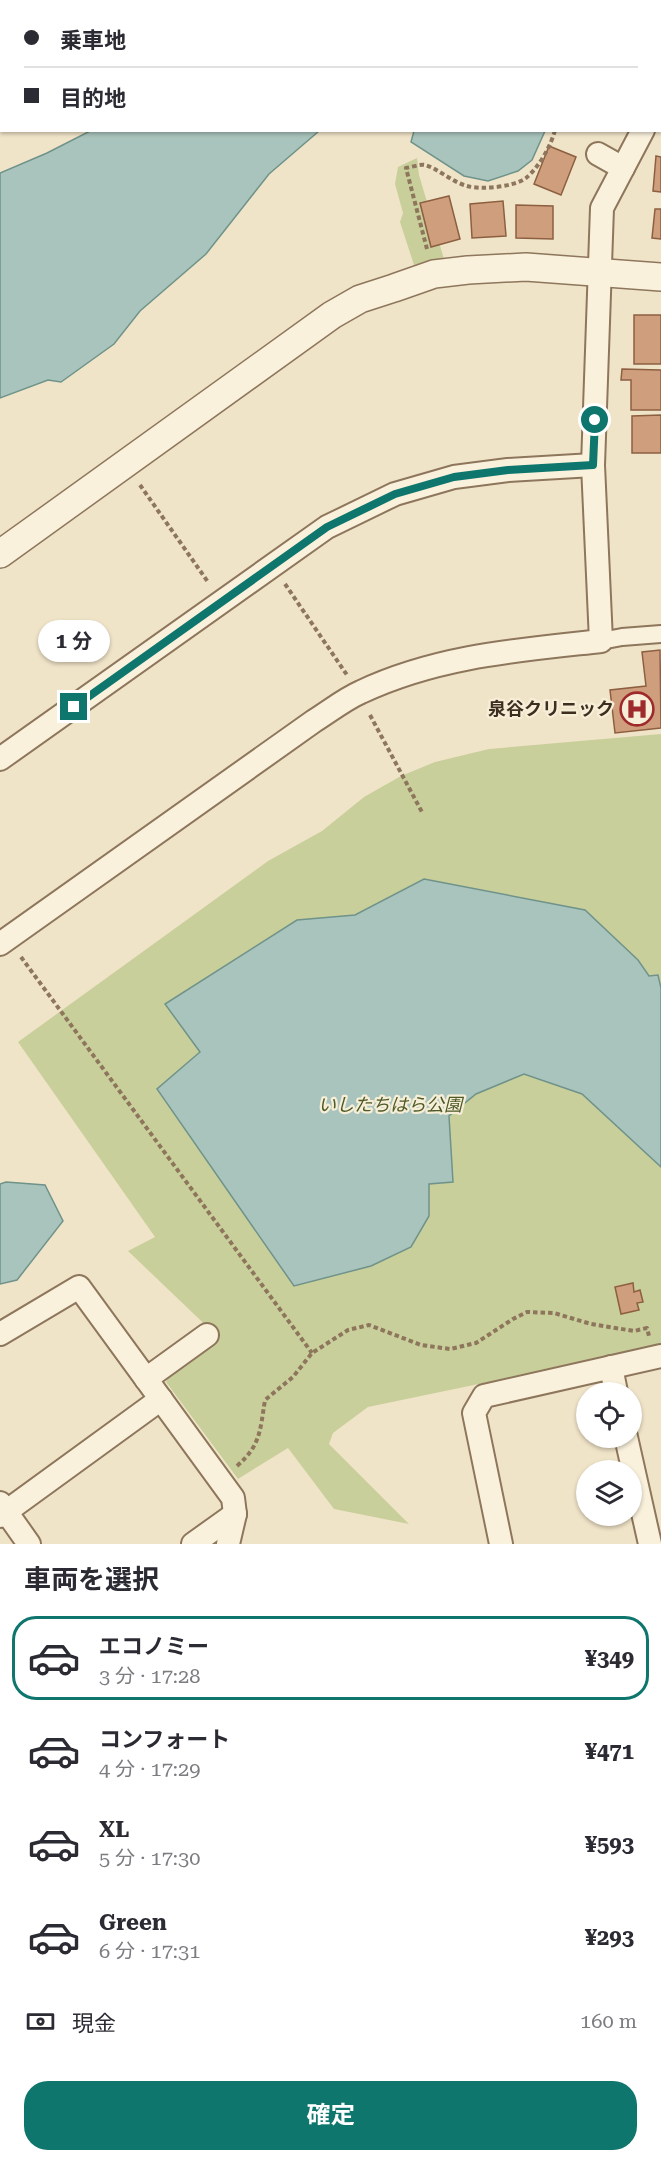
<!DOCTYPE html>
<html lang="ja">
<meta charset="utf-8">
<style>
body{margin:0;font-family:"Roboto Serif","Noto Sans JP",serif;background:#f7f7f7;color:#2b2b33;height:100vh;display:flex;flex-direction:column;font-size:22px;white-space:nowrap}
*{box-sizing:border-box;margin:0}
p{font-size:20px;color:#7c7c81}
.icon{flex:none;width:33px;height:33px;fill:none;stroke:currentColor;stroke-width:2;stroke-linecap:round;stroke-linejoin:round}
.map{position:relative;height:1544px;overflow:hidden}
.drawer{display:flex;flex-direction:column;background:#fff;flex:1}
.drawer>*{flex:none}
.top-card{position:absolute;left:0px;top:0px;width:662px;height:132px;box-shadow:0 2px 4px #0004;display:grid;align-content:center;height:132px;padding:0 24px;background:#fff}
.controls{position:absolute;left:576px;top:1382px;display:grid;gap:12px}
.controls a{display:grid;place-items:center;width:66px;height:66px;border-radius:50%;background:#fff;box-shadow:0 2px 4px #0004;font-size:30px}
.end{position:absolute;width:27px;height:27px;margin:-14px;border:8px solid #0f766e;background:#fff;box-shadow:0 0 0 3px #fff}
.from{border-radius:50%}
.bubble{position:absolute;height:42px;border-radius:21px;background:#fff;box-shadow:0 2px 4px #0004;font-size:20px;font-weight:700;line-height:42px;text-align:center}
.top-card b{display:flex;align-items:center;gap:21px;height:57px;font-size:22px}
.top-card b+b{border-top:2px solid #e1e1e2}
.top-card i{width:15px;height:15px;background:#2b2b33}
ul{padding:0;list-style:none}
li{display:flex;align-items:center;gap:18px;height:84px;margin:0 12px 9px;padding:0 12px;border:3px solid transparent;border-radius:24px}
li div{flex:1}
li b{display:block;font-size:22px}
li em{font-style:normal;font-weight:700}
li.active{border-color:#0f766e}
li>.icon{width:54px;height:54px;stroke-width:1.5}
h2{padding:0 24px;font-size:27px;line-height:72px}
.pay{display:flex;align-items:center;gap:15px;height:66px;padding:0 24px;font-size:22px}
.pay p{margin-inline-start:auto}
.primary-button{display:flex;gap:12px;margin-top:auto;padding:12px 24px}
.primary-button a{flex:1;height:69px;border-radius:24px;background:#0f766e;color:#fff;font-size:24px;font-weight:700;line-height:69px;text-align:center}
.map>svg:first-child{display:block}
.green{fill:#c9cf9b}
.water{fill:#a9c4bc;stroke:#6f938a;stroke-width:1.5}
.building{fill:#cf9f7d;stroke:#8d5f41;stroke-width:1.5}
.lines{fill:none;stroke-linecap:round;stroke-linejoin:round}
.pedestrian-casing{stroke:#8d765c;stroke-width:20}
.minor-casing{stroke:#8d765c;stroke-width:26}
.tertiary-casing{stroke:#8d765c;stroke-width:30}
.path{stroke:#8d765c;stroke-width:4;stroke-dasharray:4.5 3;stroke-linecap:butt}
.pedestrian{stroke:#faf1dc;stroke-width:16}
.minor{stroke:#faf1dc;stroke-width:22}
.tertiary{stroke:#faf1dc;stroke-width:27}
.route{stroke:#0f766e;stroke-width:8}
.labels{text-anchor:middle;stroke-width:4.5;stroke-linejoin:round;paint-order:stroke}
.poi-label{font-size:18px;font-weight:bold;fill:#3d2e20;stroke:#f7eed8;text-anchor:end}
.park-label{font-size:18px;font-style:italic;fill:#4d5a26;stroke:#f7eed8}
</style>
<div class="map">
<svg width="661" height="1544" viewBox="0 0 661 1544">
<rect width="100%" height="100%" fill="#f0e4c8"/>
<!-- green -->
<g class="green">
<polygon points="417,158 419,175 444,259 414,265 400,222 403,213 395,184 398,167"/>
<polygon points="661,734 661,1346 368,1407 333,1433 329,1444 409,1524 334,1509 288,1448 238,1479 166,1382 169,1375 219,1338 128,1251 155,1237 18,1042 268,861 322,831 364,797 401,776 435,762 489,749"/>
</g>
<!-- water -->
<g class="water">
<polygon points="420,0 661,0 661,32 660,2"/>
<polygon points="92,130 319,131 269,174 206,254 140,311 114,344 61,382 48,380 0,398 0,173 47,153"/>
<polygon points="414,131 414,130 545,131 532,160 518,171 488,181 464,176 411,142"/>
<polygon points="424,879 585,910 638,960 649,976 658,975 661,988 661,1167 582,1094 524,1074 476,1094 449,1116 453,1182 429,1184 429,1216 411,1247 371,1266 294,1286 157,1089 200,1052 165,1004 297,920 355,915"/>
<polygon points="6,1182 45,1185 63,1221 17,1280 0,1284 0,1184"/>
</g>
<!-- building -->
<g class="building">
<polygon points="549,146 576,157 561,195 534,184"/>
<polygon points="656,156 661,157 661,192 653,191"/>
<polygon points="449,196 460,239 431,247 420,203"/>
<polygon points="503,201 506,236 472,238 470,204"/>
<polygon points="516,205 553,206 553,239 516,238"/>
<polygon points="655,209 661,209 661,239 652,238"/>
<rect x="634" y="315" width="27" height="49"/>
<polygon points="622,369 661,370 661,410 631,410 631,380 621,380"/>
<polygon points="661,415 661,453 632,453 632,416"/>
<polygon points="660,650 661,728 615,733 610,690 646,686 642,652"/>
<polygon points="633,1283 634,1292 640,1290 643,1302 637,1303 639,1310 621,1314 615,1287"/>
</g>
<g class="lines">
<defs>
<polyline id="pedestrian" points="601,641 622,637 661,634"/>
<g id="minor">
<polyline points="598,154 623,168"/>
<polyline points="0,759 327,527 395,494 454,477 508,470 593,465"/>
<path d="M0,944L314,721C330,711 345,699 361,692C437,656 519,650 601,641L593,465L602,208L643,130"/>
<polyline points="0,1334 79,1287 233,1498 235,1514 228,1544"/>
<polyline points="611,1367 616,1392"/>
<polyline points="146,1379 207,1335"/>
<polyline points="626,1437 650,1544"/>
<polyline points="0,1503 29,1544"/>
<polyline points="0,1516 161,1399"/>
<polyline points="193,1544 235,1514"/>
<polyline points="501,1544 474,1413 484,1396 661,1356"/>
</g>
<polyline id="tertiary" points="0,554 332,315 360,299 394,288 434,274 468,270 526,267 661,277"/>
</defs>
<!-- pedestrian casing -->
<use href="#pedestrian" class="pedestrian-casing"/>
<!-- minor casing -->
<use href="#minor" class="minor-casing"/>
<!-- tertiary casing -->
<use href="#tertiary" class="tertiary-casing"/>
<!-- path -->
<g class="path">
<polyline points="660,39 661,39"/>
<path d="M427,249L406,168C412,167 420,164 425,165C437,168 452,182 467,186C481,190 514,187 526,178C539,167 551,146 555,130"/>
<polyline points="140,485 208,582"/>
<polyline points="285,584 347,675"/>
<polyline points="370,715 423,814"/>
<polyline points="21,957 312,1353"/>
<path d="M237,1466C261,1445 260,1430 265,1400L293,1377L312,1353L348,1330L369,1325L421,1345L450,1349L476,1343L513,1319L527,1312L554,1313L591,1324L634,1331L647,1328L649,1336"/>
</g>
<!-- pedestrian -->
<use href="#pedestrian" class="pedestrian"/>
<!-- minor -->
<use href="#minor" class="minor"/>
<!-- tertiary -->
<use href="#tertiary" class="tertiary"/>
</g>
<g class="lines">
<!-- route -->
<polyline class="route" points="74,707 327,527 395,494 454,477 508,470 593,465 595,420"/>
</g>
<!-- icons -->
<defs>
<symbol id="hospital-ring" viewBox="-11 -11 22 22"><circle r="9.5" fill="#f7eed8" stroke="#9e2a2b" stroke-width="1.5"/><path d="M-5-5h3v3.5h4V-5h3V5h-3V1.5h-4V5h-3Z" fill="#9e2a2b"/></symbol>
</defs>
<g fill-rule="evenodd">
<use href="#hospital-ring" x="618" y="690" width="38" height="38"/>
</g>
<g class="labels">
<!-- poi labels -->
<g class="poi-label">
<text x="614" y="715">泉谷クリニック</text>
</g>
<!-- park labels -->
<g class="park-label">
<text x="390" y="1111">いしたちはら公園</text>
</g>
</g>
</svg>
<div class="controls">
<a><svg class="icon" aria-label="locate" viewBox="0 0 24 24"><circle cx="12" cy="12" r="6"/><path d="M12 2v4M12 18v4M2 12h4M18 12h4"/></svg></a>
<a><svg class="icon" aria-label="layers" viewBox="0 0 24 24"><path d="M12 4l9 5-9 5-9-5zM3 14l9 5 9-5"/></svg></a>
</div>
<i class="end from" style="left:595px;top:420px"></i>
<i class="end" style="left:74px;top:707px"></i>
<div class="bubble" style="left:38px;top:620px;width:72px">1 分</div>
<div class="top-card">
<b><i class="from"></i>乗車地</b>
<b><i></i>目的地</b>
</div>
</div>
<section class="drawer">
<h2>車両を選択</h2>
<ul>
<li class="active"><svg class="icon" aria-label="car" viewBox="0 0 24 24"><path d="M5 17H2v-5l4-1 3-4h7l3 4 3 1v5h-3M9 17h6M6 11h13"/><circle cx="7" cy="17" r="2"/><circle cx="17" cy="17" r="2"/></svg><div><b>エコノミー</b><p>3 分 · 17:28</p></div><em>¥349</em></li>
<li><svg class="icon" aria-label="car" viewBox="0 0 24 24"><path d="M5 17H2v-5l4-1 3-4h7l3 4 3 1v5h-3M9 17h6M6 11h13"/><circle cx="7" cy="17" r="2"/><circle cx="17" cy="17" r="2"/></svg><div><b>コンフォート</b><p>4 分 · 17:29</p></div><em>¥471</em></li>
<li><svg class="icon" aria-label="car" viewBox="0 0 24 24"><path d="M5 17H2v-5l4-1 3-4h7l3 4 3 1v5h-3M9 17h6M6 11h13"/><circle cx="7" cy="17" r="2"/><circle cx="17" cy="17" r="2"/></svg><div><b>XL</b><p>5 分 · 17:30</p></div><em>¥593</em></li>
<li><svg class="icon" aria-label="car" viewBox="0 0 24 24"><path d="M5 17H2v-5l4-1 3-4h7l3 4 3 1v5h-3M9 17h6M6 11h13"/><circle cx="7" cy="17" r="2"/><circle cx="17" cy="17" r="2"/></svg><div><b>Green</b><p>6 分 · 17:31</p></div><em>¥293</em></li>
</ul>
<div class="pay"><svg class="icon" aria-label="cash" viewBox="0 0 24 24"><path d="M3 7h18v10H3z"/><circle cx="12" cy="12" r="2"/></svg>現金<p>160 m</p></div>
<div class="primary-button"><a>確定</a></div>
</section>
